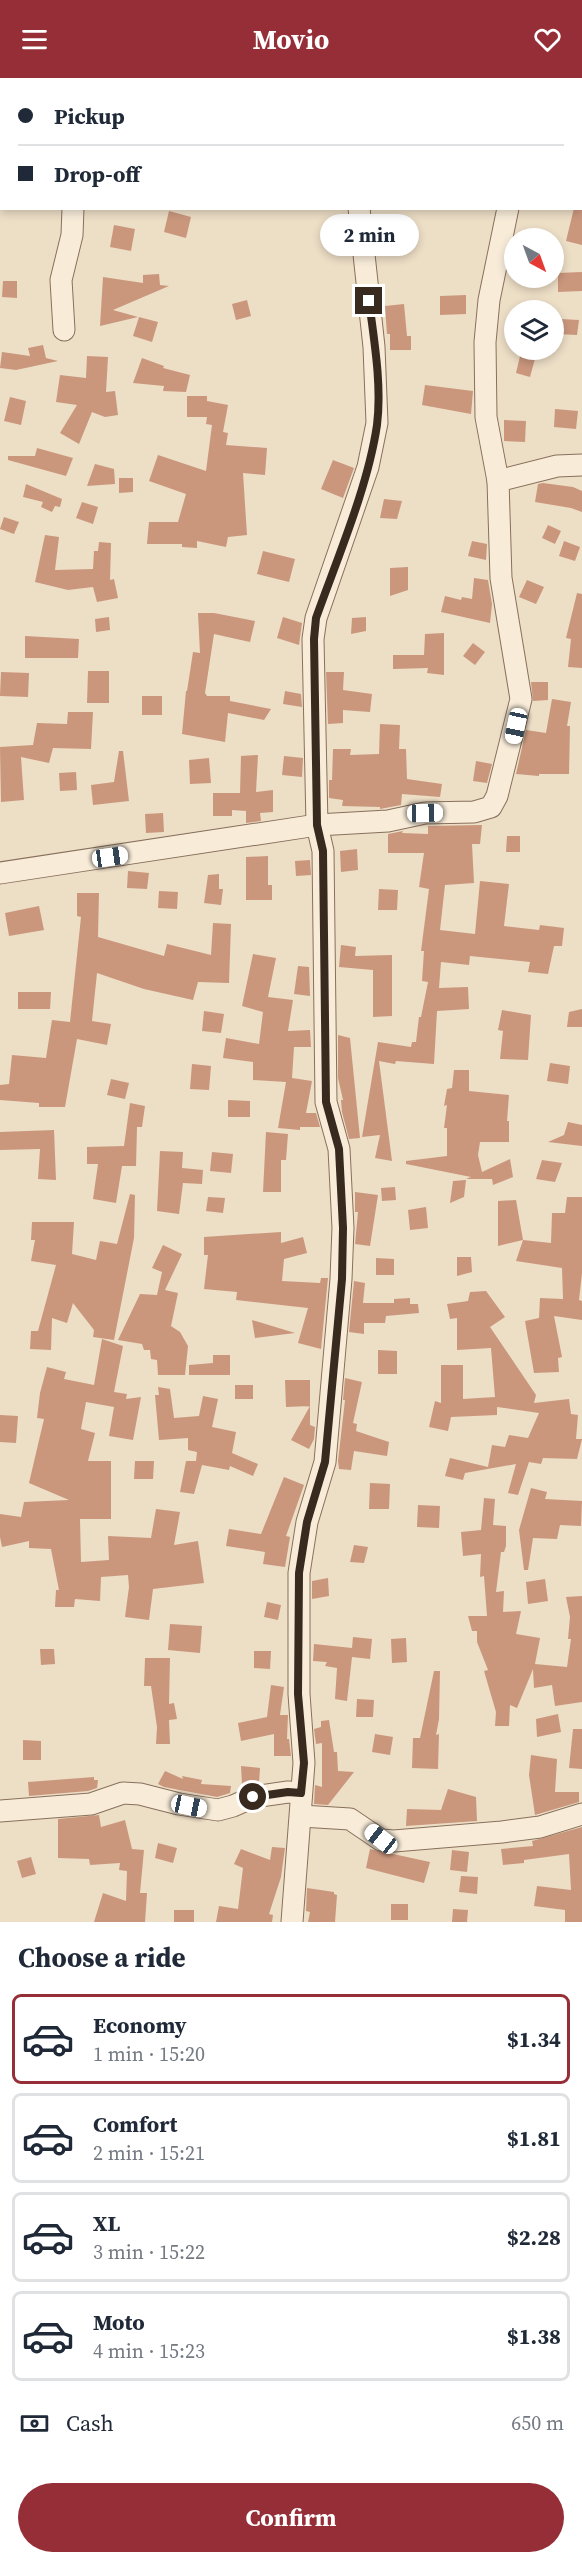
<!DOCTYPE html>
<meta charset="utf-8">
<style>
body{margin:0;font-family:"Source Serif 4",serif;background:#f2f2f3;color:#1f2937;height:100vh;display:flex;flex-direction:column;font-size:22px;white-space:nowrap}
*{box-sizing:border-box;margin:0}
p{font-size:20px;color:#747a83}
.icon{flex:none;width:33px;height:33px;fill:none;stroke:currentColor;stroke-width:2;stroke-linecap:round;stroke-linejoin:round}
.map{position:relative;height:1844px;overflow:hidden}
.sheet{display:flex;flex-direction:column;background:#fff;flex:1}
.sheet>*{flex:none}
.banner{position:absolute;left:0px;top:0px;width:582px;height:132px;box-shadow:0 3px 9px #0003;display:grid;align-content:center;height:132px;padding:0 18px;background:#fff}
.needle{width:39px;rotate:139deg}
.fabs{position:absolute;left:504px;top:150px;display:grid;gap:12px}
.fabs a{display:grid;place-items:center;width:60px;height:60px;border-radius:50%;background:#fff;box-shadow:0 3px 9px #0003;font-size:30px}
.end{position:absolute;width:27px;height:27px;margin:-14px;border:8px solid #392a1f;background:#fff;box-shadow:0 0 0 3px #fff}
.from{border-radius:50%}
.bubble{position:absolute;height:42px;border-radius:21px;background:#fff;box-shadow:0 3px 9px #0003;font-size:20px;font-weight:700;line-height:42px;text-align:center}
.car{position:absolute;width:18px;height:36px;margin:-18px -9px;border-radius:8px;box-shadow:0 0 4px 2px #0007;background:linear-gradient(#fff 24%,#345 0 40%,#fff 0 76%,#345 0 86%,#fff 0)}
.banner b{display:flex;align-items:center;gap:21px;height:57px;font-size:22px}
.banner b+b{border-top:2px solid #e0e1e3}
.banner i{width:15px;height:15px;background:#1f2937}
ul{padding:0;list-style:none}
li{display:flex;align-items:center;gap:18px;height:90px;margin:0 12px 9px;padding:0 6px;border:3px solid #e0e1e3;border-radius:9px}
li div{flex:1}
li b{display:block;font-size:22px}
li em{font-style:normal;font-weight:700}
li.active{border-color:#952e37}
li>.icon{width:54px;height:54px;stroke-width:1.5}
h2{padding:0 18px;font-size:27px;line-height:72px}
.pay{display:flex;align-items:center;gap:15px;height:66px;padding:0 18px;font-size:22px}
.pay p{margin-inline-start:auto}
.primary-button{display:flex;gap:12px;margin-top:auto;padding:12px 18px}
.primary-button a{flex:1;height:69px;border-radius:36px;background:#952e37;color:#fff;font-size:24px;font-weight:700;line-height:69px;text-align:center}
header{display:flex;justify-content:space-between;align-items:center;height:78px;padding:0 18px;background:#952e37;color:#fff;font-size:27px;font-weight:700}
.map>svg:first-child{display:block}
.building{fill:#ca977d}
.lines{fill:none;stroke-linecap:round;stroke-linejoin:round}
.minor-casing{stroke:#88705c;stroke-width:23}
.minor{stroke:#f8ecd9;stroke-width:21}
.route{stroke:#392a1f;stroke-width:8}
</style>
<header><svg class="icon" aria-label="menu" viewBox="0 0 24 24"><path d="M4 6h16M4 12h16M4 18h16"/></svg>Movio<svg class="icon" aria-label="heart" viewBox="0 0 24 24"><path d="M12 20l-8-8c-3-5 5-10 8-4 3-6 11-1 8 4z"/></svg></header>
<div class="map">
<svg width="582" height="1844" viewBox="0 0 582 1844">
<rect width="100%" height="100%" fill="#eddec6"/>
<!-- building -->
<g class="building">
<polygon points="580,118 582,118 582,167 566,163 574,130 580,130"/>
<polygon points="169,133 191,139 186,160 164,154"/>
<polygon points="114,147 135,151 131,173 110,169"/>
<polygon points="582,194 582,213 558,214 558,195"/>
<polygon points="159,196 160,207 169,208 113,232 138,239 100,248 103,199 143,205 143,197"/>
<polygon points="3,203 17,203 17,220 2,219"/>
<polygon points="466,217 466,236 440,237 440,218"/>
<polygon points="247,222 251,238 236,242 232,226"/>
<polygon points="404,226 407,258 411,258 411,272 390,272 390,256 387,256 385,228"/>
<polygon points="139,239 158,244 152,264 133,258"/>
<polygon points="561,241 579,242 577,257 557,256"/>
<polygon points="43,267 46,280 58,283 16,292 0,290 2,274 30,278 28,270"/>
<polygon points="521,274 536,277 530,299 516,295"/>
<polygon points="87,278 108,279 106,314 115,313 118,337 105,339 92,334 79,366 60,355 77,327 56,324 60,297 86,300"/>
<polygon points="142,280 164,288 163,290 190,297 186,314 163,313 164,308 133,305"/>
<polygon points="425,307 473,313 471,336 422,327"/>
<polygon points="187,318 207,318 207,323 228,327 223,354 228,355 226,367 267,370 265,397 243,395 247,457 228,459 226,469 197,463 197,470 182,469 182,466 147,466 149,444 178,444 186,416 149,403 158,377 206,393 212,347 206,346 207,339 187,339"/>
<polygon points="10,319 26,323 21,347 4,343"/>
<polygon points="555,331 578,333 576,351 554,349"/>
<polygon points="504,342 526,343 525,364 504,363"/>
<polygon points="37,370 73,380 66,398 8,382 8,378 35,378"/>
<polygon points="333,382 354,390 343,420 321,411"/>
<polygon points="95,386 114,391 115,406 87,408"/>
<polygon points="119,400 133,400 133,414 119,415"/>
<polygon points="543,405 573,409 582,413 582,434 571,430 535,424 538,406"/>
<polygon points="26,406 62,421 60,429 55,428 52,434 41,429 43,424 23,419"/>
<polygon points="384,421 402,423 397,441 380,440"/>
<polygon points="82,424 98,429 93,446 76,440"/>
<polygon points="4,439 19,444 14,456 0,451"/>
<polygon points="548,447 561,453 555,466 542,460"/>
<polygon points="45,457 59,459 55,492 93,491 94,473 98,473 99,464 111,465 110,502 114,501 118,520 97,524 93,509 68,512 35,504"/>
<polygon points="472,463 487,466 486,482 468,478"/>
<polygon points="564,463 580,469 575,483 559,478"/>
<polygon points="263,473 295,481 289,504 257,496"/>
<polygon points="408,489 408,512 390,518 390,490"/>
<polygon points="474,500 488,502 492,526 490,545 441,534 445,518 461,522 462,519 472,521"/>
<polygon points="527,502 544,509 536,526 519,519"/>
<polygon points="577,515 582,516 582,590 568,589 571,561 566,560"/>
<polygon points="198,535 214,535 255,543 250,564 214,556 205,615 207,618 230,618 230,623 271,631 264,642 228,635 225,664 182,656 186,613 187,613 193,574 200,575"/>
<polygon points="109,539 110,552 96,554 95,541"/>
<polygon points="283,539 302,545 299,567 277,560"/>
<polygon points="366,539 366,553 351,556 352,540"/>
<polygon points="444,555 444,597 427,595 428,590 393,591 393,577 424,577 425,556"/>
<polygon points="25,558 79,561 78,580 25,580"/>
<polygon points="473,565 485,574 475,587 463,578"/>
<polygon points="88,593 109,593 109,625 87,625"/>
<polygon points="1,594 29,595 28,619 0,618"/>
<polygon points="326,594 344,594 343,612 372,616 370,634 343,632 343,645 328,646"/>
<polygon points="531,604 548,604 548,622 533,623"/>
<polygon points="285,613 301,616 302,629 283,626"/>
<rect x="142" y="618" width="20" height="19"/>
<polygon points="552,621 571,624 567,648 570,648 569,696 539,696 539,698 516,696 526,652 546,655"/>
<polygon points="68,634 93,634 91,671 53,670 49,685 21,679 24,722 1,724 0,669 33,667 37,645 67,646"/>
<polygon points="380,646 400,647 399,671 406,671 407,701 442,706 440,719 402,716 401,727 380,731 380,729 342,728 343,722 329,720 329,702 332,702 333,671 351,671 350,677 379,676"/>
<polygon points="119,673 123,673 129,723 93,727 91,707 114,704"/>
<polygon points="258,677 256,714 273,712 273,734 260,735 261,743 246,745 246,733 232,732 232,738 213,738 213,715 240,715 241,678"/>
<polygon points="284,678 303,680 302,699 282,697"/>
<polygon points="209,680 211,705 190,706 189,682"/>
<polygon points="476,683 492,686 487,705 473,703"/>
<polygon points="76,694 77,712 60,713 59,695"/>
<polygon points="163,735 164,754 146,755 145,736"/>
<polygon points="482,747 480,766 472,766 474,805 445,807 440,852 475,856 480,803 509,806 504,848 539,852 540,847 564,850 562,868 554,868 548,896 528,894 530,884 470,878 469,887 441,884 439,910 468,909 469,931 437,933 434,986 396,983 395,986 379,983 392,1083 375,1080 380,1057 362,1059 378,964 411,969 412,964 416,964 419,939 421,939 428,904 422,903 424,873 421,873 429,811 419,809 424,775 388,775 388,756 403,753 402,755 428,756 428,748"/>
<polygon points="507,758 520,758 520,774 506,774"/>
<polygon points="357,771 358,792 341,794 340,773"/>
<polygon points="268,778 268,807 272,807 272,822 246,822 246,779"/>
<polygon points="310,782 311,797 296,798 295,783"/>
<polygon points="128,793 149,795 147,811 127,810"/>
<polygon points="219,796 219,811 223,811 221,827 204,825 208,797"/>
<polygon points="379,811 398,812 397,832 378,832"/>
<polygon points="159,813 178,814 177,831 158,830"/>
<polygon points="77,815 99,815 98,859 164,878 167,866 211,877 213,845 231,846 229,905 198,904 193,922 144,911 97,895 92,943 111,946 107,967 77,961 65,1029 39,1029 39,1025 0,1022 0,1007 9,1006 12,977 46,980 52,942 70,944 81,839 77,838"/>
<polygon points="39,828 44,852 9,858 5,835"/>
<polygon points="341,867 356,869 355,878 392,877 392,938 373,939 373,892 339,889"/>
<polygon points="253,876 276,880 268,919 293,922 288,953 310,952 311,969 294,969 292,1000 312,1003 306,1035 316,1035 320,1049 300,1049 300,1052 278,1050 286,1004 253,1002 253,984 223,980 226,960 259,966 263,934 242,928"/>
<polygon points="298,888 309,889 310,918 294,916"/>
<polygon points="18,914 51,914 50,931 18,931"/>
<polygon points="582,931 582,949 567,949 569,934"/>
<polygon points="502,932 531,937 528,982 500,981 503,953 498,952"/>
<polygon points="204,933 224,936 221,955 202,953"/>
<polygon points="338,957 350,960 360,1060 349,1061 342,1034 341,1022 343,1022 338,1000"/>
<polygon points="550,985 570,988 568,1006 547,1003"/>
<polygon points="192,986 211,988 209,1012 190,1011"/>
<polygon points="454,992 469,992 469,1013 509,1017 507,1043 509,1043 509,1064 480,1064 478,1077 482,1094 510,1081 513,1099 493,1107 492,1101 466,1101 471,1099 406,1086 406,1083 447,1078 447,1050 444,1050 447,1027 444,1028 447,1011 452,1010"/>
<polygon points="111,1001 129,1005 125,1021 107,1017"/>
<polygon points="228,1022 250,1023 250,1039 228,1039"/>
<polygon points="130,1025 145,1028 142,1049 137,1049 136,1088 122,1088 116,1125 93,1121 98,1086 87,1086 87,1069 124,1068"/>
<polygon points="568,1044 582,1047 582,1068 548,1064 564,1057"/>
<polygon points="54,1052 56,1102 38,1101 40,1071 0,1072 0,1054"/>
<polygon points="266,1054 288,1056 286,1082 281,1082 281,1114 263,1114"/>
<polygon points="160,1073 183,1074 182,1090 203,1092 202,1106 183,1105 179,1136 157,1133"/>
<polygon points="212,1074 233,1076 231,1095 210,1093"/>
<polygon points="542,1082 562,1085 555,1104 536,1101"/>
<polygon points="466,1102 464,1119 450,1125 453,1103"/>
<polygon points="395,1109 396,1122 382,1123 381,1110"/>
<polygon points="355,1114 378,1117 370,1168 355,1166 358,1134 355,1134"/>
<polygon points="130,1116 135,1117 134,1160 114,1262 93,1259 94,1252 73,1225 67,1245 52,1240 51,1272 30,1271 31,1253 38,1253 56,1187 31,1183 35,1162 31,1162 32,1144 74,1144 72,1176 96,1182 100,1163 117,1166"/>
<polygon points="208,1119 225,1120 223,1135 206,1133"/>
<polygon points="567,1119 582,1119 582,1195 579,1222 582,1223 582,1242 554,1238 562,1279 558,1280 559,1294 534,1295 525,1243 539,1240 540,1220 563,1221 562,1190 516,1183 523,1162 551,1165 552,1135 565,1135"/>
<polygon points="516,1122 523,1162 498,1168 498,1123"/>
<polygon points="426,1129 428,1150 410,1152 408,1132"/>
<polygon points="281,1154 281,1165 303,1159 307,1175 284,1181 282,1203 320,1205 321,1200 328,1200 321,1271 298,1265 308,1230 236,1222 237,1214 204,1211 208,1177 204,1177 204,1159"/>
<polygon points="163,1167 182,1176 165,1212 178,1215 171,1248 180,1254 188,1268 185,1297 158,1297 157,1282 151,1281 150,1272 144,1272 142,1266 118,1262 140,1216 157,1217 162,1194 152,1190"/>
<polygon points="457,1179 471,1179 472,1194 457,1198"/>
<polygon points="376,1180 394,1181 394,1197 376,1197"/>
<polygon points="354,1203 365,1205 363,1225 394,1225 394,1221 410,1220 410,1226 418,1226 419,1235 386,1238 385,1245 364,1245 364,1256 349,1254"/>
<polygon points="486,1213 505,1239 490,1249 536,1317 534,1325 569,1321 571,1336 578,1337 576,1361 582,1361 577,1381 543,1380 541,1386 529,1384 518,1417 508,1415 516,1386 465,1395 463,1402 445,1398 450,1380 488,1389 492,1367 505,1369 509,1357 528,1360 539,1335 497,1329 497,1337 451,1339 448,1353 429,1349 435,1323 441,1325 441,1287 463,1287 463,1321 495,1319 491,1270 457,1272 457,1240 450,1241 447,1226 468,1223 470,1214"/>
<polygon points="252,1242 295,1255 255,1260"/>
<polygon points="102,1261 123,1268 114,1314 127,1316 126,1321 141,1319 133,1362 109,1358 114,1329 86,1324 81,1351 95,1355 88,1383 111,1383 111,1441 80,1441 81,1484 109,1482 108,1458 151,1460 156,1431 180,1434 174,1467 198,1463 204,1505 153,1511 149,1542 125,1539 129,1509 128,1497 101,1499 100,1523 75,1521 74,1529 55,1529 56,1512 59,1512 51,1471 29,1470 29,1463 2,1469 0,1459 0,1436 21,1439 24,1424 69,1422 29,1405 44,1341 37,1340 40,1315 47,1289 66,1294 64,1301 94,1307"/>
<polygon points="378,1272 397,1273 397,1296 378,1296"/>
<polygon points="213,1277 230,1277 230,1297 189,1297 189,1287 213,1285"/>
<polygon points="345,1300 362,1304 353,1345 357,1346 356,1353 389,1364 387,1378 354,1373 351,1392 339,1391 338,1383 345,1322 343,1322"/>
<polygon points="285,1302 310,1302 310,1347 315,1349 314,1361 309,1371 291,1362 310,1328 286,1329"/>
<rect x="235" y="1307" width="18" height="14"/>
<polygon points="158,1309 170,1311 174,1340 199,1338 203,1318 218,1321 212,1349 236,1354 232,1375 258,1386 253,1398 230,1388 229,1392 202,1387 194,1416 180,1414 186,1383 196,1383 197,1374 188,1372 188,1360 159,1362 155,1317 159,1317"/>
<polygon points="0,1337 18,1338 16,1365 0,1364"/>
<polygon points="135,1383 154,1383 153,1401 134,1401"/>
<polygon points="284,1399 304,1407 286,1458 290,1459 285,1489 263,1486 265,1474 226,1468 229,1451 261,1456"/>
<polygon points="370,1405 390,1406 389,1431 369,1431"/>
<polygon points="531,1410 547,1414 545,1421 582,1423 581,1448 560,1447 557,1461 533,1460 528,1492 524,1492 519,1452"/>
<polygon points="484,1420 495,1421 493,1447 506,1448 506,1468 504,1474 501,1474 496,1514 504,1513 503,1534 521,1533 516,1556 540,1560 535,1586 567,1589 571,1561 568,1561 570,1539 566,1519 582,1518 582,1624 555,1628 552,1607 534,1610 533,1591 517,1630 510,1627 509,1648 495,1648 496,1634 484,1593 488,1592 477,1564 477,1553 472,1553 468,1538 487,1538 484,1498 480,1499 481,1476 463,1478 461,1454 481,1452"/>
<polygon points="418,1427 440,1428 439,1450 417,1449"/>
<polygon points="354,1467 368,1469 364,1485 350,1484"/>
<polygon points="328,1500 329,1518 312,1521 312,1503"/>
<polygon points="545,1501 548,1523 528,1526 526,1504"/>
<polygon points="267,1524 281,1527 278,1542 264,1539"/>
<polygon points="170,1546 202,1548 200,1575 168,1572"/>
<polygon points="353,1559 372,1561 370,1581 352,1579 347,1623 335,1621 337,1590 325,1588 327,1584 313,1583 314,1566 352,1570"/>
<polygon points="406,1560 407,1584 392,1585 391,1561"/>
<polygon points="40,1571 54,1571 55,1586 41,1587"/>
<polygon points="254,1573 271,1573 270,1591 254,1590"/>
<polygon points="145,1580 170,1580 169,1626 174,1625 177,1641 169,1642 170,1666 156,1666 157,1649 151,1608 144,1608"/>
<polygon points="434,1593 440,1593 439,1641 436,1657 439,1656 438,1691 412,1690 413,1660 420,1660"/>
<polygon points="271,1607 284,1609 280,1637 288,1637 287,1661 289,1661 291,1678 274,1678 274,1656 241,1663 238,1645 267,1639"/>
<polygon points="357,1621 374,1622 373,1639 356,1639"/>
<polygon points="558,1636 561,1654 537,1659 536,1641"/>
<polygon points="329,1642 334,1674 337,1674 338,1693 354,1694 328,1727 314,1726 315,1707 322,1709 322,1665 316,1666 314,1651 321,1649 321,1643"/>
<polygon points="573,1651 582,1651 582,1691 569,1690"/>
<polygon points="375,1656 393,1659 390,1677 372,1674"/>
<polygon points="23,1662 41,1663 41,1682 23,1682"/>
<polygon points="531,1677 557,1681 555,1714 579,1714 579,1724 535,1737 529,1697"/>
<polygon points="241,1688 260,1690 259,1705 242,1707"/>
<polygon points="165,1693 183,1701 182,1698 202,1702 201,1706 231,1708 230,1715 217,1719 164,1709 158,1706"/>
<polygon points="94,1699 94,1702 98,1702 97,1710 88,1713 29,1718 28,1704"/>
<polygon points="448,1711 476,1719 477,1743 406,1748 407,1731 441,1732"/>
<polygon points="99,1737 101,1749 125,1742 132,1771 144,1772 140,1815 147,1815 145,1844 94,1844 103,1815 126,1823 127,1793 119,1792 120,1785 90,1787 89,1781 58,1780 58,1741"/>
<polygon points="582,1749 582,1844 565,1844 565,1832 534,1828 537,1808 571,1812 569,1776 524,1782 524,1785 503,1787 501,1771 533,1768 532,1763"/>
<polygon points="158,1765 177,1770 173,1785 155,1780"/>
<polygon points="272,1769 285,1770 281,1799 269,1836 273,1837 272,1844 216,1844 219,1828 238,1831 243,1790 234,1786 241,1771 270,1782"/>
<polygon points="370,1771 430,1784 424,1805 366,1790"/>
<polygon points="452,1772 469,1774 467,1794 450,1792"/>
<polygon points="31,1779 36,1796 22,1800 17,1783"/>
<polygon points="461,1798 478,1799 477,1816 459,1814"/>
<polygon points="307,1810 334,1814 334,1816 337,1817 335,1844 308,1844 310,1834 306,1833"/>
<rect x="391" y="1826" width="17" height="16"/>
<polygon points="453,1831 468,1832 467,1844 452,1844"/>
<rect x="174" y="1832" width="20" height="12"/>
</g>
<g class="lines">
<defs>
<g id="minor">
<polyline points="344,0 344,2"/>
<polyline points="77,2 77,0"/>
<polyline points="558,2 558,0"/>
<polyline points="580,56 582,56"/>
<polyline points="64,252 61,202 72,157 73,130"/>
<polyline points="498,403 557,388 582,387"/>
<polyline points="0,795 317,747 388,743 425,735 474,734 491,729 497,718 521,621 501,500 498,403 486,339 485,264 489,222 508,130"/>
<polyline points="0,1733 91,1726 123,1715 140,1716 179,1726 218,1732 233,1728 253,1719 288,1714 301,1715"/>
<polyline points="301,1738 350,1741 381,1762 394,1763 502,1754 540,1749 582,1736"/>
<polyline points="292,1844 304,1685 299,1616 299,1495 307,1444 325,1384 341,1201 343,1150 339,1071 326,1024 323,773 317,747 313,561 316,540 368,389 377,345 374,269 359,130"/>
</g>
</defs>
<!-- minor casing -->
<use href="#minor" class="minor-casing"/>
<!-- minor -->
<use href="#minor" class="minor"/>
</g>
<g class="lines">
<!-- route -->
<path class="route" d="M253,1719L288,1714L301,1715L304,1685L298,1616L299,1495L307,1444L325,1384L342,1201L343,1150L339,1071L326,1024L323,773L317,747L314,561L316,540C337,481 368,409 377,347C382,307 374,262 369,223"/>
</g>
</svg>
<div class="fabs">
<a><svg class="needle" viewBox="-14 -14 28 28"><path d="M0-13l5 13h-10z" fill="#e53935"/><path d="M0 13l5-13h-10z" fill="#747a83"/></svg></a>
<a><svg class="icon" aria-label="layers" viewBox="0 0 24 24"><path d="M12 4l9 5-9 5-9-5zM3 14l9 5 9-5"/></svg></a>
</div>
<i class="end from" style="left:253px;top:1719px"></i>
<i class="end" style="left:369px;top:223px"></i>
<div class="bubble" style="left:320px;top:136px;width:99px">2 min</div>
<i class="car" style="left:516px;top:648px;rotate:192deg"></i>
<i class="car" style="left:425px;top:735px;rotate:89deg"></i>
<i class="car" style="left:110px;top:779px;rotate:82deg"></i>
<i class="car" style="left:189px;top:1728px;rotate:102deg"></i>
<i class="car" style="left:381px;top:1761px;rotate:308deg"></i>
<div class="banner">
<b><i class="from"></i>Pickup</b>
<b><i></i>Drop-off</b>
</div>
</div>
<section class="sheet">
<h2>Choose a ride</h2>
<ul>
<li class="active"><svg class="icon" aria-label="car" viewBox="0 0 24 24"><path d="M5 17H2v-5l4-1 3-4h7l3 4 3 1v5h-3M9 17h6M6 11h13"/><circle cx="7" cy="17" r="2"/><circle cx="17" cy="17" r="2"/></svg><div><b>Economy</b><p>1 min · 15:20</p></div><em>$1.34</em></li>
<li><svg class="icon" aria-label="car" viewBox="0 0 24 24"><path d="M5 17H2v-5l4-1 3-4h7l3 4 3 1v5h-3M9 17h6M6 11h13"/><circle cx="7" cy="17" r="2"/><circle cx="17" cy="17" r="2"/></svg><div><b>Comfort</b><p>2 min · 15:21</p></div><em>$1.81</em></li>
<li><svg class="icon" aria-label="car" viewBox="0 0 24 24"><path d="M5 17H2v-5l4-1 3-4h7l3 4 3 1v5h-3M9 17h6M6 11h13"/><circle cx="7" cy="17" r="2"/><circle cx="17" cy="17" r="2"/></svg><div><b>XL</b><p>3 min · 15:22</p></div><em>$2.28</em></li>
<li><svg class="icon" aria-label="car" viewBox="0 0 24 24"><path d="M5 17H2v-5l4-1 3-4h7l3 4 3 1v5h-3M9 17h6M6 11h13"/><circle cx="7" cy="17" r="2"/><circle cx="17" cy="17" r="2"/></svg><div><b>Moto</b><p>4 min · 15:23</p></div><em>$1.38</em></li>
</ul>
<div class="pay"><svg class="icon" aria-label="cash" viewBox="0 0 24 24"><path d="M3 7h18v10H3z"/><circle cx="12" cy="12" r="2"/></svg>Cash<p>650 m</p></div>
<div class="primary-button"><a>Confirm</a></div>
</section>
